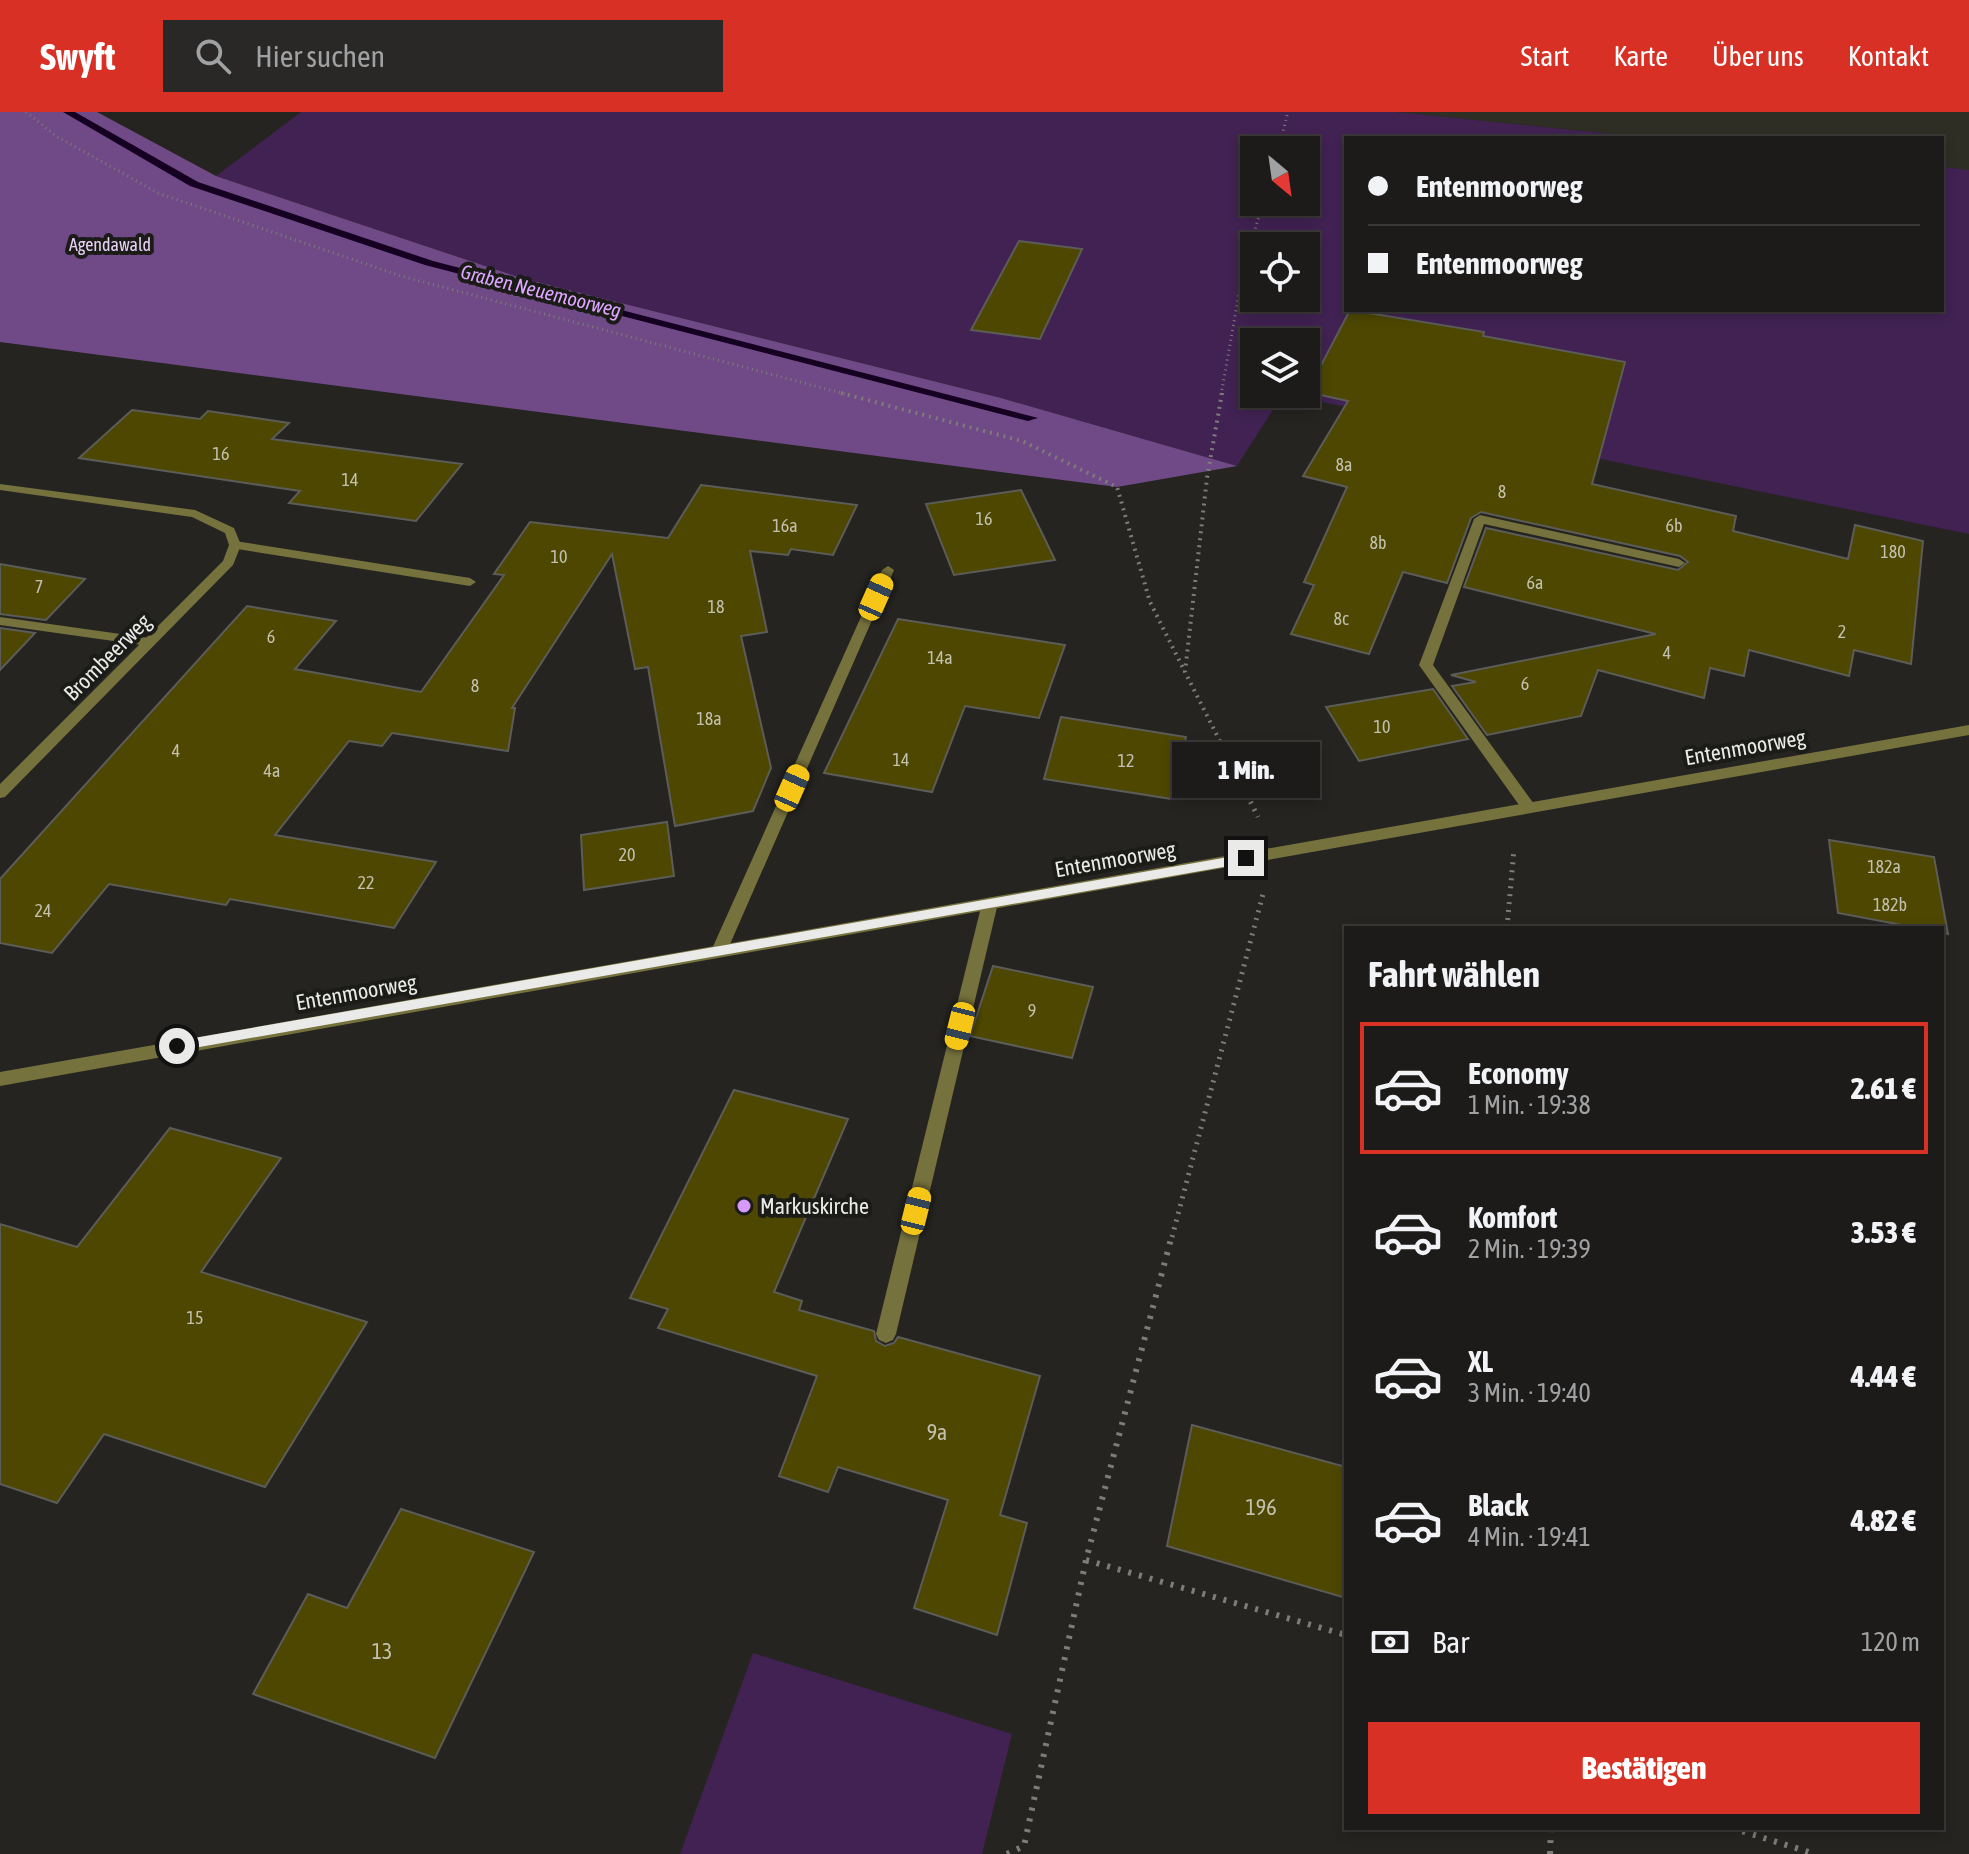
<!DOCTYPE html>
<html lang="de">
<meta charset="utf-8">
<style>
body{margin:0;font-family:"Asap Condensed",sans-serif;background:#292826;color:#f1f3f6;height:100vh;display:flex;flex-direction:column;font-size:30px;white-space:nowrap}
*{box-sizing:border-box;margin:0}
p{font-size:26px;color:#a0a1a2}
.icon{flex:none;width:44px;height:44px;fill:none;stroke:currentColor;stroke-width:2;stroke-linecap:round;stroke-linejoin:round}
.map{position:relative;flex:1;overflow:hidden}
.sheet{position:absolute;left:1344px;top:814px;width:600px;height:904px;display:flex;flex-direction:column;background:#1c1b19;border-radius:0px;box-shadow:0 4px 12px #0003,0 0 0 2px #3a3938}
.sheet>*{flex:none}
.guide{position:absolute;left:1344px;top:24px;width:600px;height:176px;border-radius:0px;box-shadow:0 4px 12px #0003,0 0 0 2px #3a3938;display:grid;align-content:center;height:176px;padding:0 24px;background:#1c1b19}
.needle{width:52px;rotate:151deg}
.controls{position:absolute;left:1240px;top:24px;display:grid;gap:16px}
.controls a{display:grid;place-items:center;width:80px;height:80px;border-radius:0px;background:#1c1b19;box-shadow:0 4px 12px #0003,0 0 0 2px #3a3938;font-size:40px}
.end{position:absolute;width:36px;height:36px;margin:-18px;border:10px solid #eaeae8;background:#111;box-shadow:0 0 0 4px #111}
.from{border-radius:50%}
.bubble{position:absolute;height:56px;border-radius:0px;background:#1c1b19;box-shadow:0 4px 12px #0003,0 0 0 2px #3a3938;font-size:26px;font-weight:800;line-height:56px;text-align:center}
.car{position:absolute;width:24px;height:48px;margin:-24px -12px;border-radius:10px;box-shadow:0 0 6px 2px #0007;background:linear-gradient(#f5c518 24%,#345 0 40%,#f5c518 0 76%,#345 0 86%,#f5c518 0)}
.guide b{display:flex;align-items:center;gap:28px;height:76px;font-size:30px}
.guide b+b{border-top:2px solid #3a3938}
.guide i{width:20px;height:20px;background:#f1f3f6}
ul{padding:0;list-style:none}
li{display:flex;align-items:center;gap:24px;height:132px;margin:0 16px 12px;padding:0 8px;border:4px solid transparent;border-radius:0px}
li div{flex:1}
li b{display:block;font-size:30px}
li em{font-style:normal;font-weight:800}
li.active{border-color:#d93025}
li>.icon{width:72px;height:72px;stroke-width:1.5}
h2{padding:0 24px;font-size:36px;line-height:96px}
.pay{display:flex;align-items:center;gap:20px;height:88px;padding:0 24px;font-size:30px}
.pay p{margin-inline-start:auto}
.button{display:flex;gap:16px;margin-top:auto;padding:16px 24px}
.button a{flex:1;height:92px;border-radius:0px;background:#d93025;color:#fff;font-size:32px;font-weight:800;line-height:92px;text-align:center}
header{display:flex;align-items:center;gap:48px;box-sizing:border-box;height:112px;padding:0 40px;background:#d93025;color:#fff}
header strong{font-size:38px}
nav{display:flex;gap:44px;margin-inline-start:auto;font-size:28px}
.search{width:560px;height:72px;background:#292826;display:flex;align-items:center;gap:20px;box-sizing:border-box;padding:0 28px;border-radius:0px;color:#a0a1a2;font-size:30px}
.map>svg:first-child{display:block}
.built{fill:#2e2e24}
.green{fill:#412253;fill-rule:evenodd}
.forest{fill:#704a86}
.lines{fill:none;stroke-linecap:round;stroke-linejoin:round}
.stream{fill:#150022;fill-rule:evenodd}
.building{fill:#4d4701;stroke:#5c5c58;stroke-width:2}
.path-far3{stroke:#7d7c7a;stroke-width:3;stroke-dasharray:1 4;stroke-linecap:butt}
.path-far2{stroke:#7d7c7a;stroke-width:4;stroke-dasharray:2 5;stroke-linecap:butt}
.path-far1{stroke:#7d7c7a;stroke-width:5;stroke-dasharray:2 6;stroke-linecap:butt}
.path{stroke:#7d7c7a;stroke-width:6;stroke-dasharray:3 8;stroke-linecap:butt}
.lane{fill:#76723d;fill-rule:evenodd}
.street{fill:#76723d;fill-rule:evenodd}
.route{fill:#eaeae8}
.poi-dot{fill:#d69bfa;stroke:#1b1b18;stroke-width:3}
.labels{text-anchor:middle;stroke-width:8;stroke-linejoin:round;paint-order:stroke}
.far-park-label{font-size:18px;fill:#e6d1f4;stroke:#1b1b18}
.number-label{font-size:18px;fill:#c3c1ae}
.far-water-label{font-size:20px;font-style:italic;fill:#dea7ff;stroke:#1b1b18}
.street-label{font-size:22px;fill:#eaeae8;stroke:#1b1b18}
.poi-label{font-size:22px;fill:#eaeae8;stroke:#1b1b18;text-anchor:start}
.near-number-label{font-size:22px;fill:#c3c1ae}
</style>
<header>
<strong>Swyft</strong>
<div class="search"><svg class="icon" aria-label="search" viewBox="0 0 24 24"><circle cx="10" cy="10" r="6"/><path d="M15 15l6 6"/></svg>Hier suchen</div>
<nav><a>Start</a><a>Karte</a><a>Über uns</a><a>Kontakt</a></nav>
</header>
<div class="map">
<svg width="1969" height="1742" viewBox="0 0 1969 1742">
<rect width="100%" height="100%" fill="#252421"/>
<!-- built -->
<polygon class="built" points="1396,0 1969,0 1969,58 1942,55 1942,26 1652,26"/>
<!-- green -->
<g class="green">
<path d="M301,0H1396L1652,26H1346V198H1942V55L1969,58V422L1283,282L1237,354L1001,286L521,166L216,64ZM1254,38H1306V90H1254ZM1254,134H1306V186H1254ZM1254,230H1306V282H1254Z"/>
<polygon points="753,1541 1012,1622 982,1742 680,1742"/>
</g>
<!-- forest -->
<polygon class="forest" points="0,0 97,0 216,64 521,166 1001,286 1237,354 1117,375 0,230"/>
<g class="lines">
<!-- stream -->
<polygon class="stream" points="63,0 75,0 198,70 433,149 1038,306 1028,309 425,153 190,74"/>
</g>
<!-- building -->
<g class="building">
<polygon points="1019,129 1082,137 1040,227 971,218"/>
<polygon points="1350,198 1484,220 1483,224 1625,250 1592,372 1736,404 1733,419 1848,447 1855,413 1923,429 1911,552 1854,538 1849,564 1749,538 1744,564 1710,556 1704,586 1598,558 1581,604 1487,623 1452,574 1476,570 1451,563 1656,522 1464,475 1486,416 1678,458 1688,450 1680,444 1481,400 1471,406 1447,471 1403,460 1369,542 1291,522 1314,473 1304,470 1347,375 1303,364 1348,289 1307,280"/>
<polygon points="132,298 200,307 208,299 289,311 272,327 462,352 416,409 289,391 300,379 79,346"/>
<polygon points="701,373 857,393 833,443 791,437 788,443 750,439 767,520 741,524 771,656 753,699 675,714 648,555 635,557 612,442 512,596 515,596 508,639 392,621 382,634 349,629 275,723 436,750 394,816 230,787 226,793 109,772 52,841 0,831 0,767 247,494 336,509 295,557 421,580 504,463 494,462 530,410 668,426"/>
<polygon points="1021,378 1055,448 954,463 926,392"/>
<polygon points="0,452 85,467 46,508 0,502"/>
<polygon points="898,507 1065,533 1039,606 965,594 932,680 824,661"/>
<polygon points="0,516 35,521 0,558"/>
<polygon points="1433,577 1468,627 1359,649 1326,595"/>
<polygon points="1061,605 1186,625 1172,687 1044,667"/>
<polygon points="667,710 674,764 584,778 581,723"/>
<polygon points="1829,728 1934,745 1948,822 1942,820 1942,816 1918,816 1838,801"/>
<polygon points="993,854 1093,875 1072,946 970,924"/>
<polygon points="734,978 848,1007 774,1180 802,1189 799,1198 874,1219 876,1229 885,1234 894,1231 898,1225 1040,1264 1000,1403 1027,1411 997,1523 914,1496 948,1388 838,1355 828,1380 779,1364 817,1264 658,1216 668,1197 630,1186"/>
<polygon points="170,1016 281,1046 201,1160 367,1210 265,1375 104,1322 57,1391 0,1372 0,1112 77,1135"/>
<polygon points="1192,1313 1346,1355 1346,1486 1167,1434"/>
<polygon points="401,1397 534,1440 435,1646 253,1582 308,1482 347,1496"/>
</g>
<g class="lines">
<!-- path-far3 -->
<g class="path-far3">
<polyline points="26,0 56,24 158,81 401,164 849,283"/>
<polyline points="1278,38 1288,0"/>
<polyline points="1221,283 1243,159 1263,90"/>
</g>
<!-- path-far2 -->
<g class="path-far2">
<polyline points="841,281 1022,329 1117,375 1150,490 1184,558"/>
<polyline points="1222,281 1207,366 1185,560 1230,649"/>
</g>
<!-- path-far1 -->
<g class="path-far1">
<polyline points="1229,647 1258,705"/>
<polyline points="1507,816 1514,737"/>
<polyline points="1172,1125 1263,782"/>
</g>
<!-- path -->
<g class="path">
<polyline points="1086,1448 1346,1523"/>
<polyline points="1732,1716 1815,1742"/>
<polyline points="1007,1742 1024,1734 1086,1448 1172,1123"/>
<polyline points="1550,1742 1551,1716"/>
</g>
<!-- lane -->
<g class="lane">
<polygon points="1480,403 1679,447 1685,451 1679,455 1484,412 1433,553 1534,692 1536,696 1534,700 1524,700 1419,553 1474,407"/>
<polygon points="235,429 470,466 476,470 470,474 231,436 231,430"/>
<polygon points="888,454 894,458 727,839 719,845 713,843 711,839 882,458"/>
<polygon points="0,505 149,526 155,530 149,534 0,513"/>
<polygon points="990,785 998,791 896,1222 893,1228 886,1231 879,1228 876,1222 982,791"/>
</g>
<!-- street -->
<g class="street">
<polygon points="0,372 195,398 234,416 241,433 233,453 5,685 0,686 0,672 223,449 229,433 225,421 192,405 0,378"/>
<polygon points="1969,613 1969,623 0,974 0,960"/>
</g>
</g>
<!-- route -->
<polygon class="route" points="1246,742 1252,746 1246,751 177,939 170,934 177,929"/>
<!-- markers -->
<circle class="poi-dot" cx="744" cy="1094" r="8"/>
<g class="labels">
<!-- far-park labels -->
<g class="far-park-label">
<text x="110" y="139">Agendawald</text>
</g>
<!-- number labels -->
<g class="number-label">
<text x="221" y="348">16</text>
<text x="1344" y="359">8a</text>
<text x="350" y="374">14</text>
<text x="1502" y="386">8</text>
<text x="984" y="413">16</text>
<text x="785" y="420">16a</text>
<text x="1674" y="420">6b</text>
<text x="1378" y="437">8b</text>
<text x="1893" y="446">180</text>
<text x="559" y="451">10</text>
<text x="1535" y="477">6a</text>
<text x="39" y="481">7</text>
<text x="716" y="501">18</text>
<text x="1341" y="513">8c</text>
<text x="1842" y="526">2</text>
<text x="271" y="531">6</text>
<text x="1667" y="547">4</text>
<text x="940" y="552">14a</text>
<text x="1525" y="578">6</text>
<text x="475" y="580">8</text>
<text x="709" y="613">18a</text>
<text x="1382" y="621">10</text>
<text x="176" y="645">4</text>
<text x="901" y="654">14</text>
<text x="1126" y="655">12</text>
<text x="272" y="665">4a</text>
<text x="627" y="749">20</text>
<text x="1884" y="761">182a</text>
<text x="366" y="777">22</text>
<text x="1890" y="799">182b</text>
<text x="43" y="805">24</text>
<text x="1032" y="905">9</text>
<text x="195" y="1212">15</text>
</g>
<!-- far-water labels -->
<g class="far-water-label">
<text transform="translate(541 179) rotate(14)" y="7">Graben Neuemoorweg</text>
</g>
<!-- street labels -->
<g class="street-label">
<text transform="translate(107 545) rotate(-45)" y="8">Brombeerweg</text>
<text transform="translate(1745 635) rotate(-10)" y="8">Entenmoorweg</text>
<text transform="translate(1115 747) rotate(-10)" y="8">Entenmoorweg</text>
<text transform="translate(356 880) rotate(-10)" y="8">Entenmoorweg</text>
</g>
<!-- poi labels -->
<g class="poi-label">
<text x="760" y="1102">Markuskirche</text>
</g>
<!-- near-number labels -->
<g class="near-number-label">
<text x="937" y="1328">9a</text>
<text x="1261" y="1403">196</text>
<text x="382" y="1547">13</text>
</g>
</g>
</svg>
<div class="controls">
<a><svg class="needle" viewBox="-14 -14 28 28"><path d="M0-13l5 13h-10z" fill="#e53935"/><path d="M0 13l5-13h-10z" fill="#a0a1a2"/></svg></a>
<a><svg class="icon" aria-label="locate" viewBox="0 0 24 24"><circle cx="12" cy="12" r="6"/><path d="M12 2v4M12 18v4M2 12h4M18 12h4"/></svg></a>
<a><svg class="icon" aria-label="layers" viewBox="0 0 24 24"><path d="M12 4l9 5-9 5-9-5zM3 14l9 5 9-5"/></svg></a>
</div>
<i class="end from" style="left:177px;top:934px"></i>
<i class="end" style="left:1246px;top:746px"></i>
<div class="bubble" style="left:1172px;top:630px;width:148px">1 Min.</div>
<i class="car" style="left:876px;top:485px;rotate:24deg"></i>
<i class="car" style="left:792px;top:676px;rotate:24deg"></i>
<i class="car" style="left:960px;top:914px;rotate:194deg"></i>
<i class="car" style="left:916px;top:1099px;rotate:14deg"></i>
<div class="guide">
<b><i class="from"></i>Entenmoorweg</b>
<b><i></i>Entenmoorweg</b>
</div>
<section class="sheet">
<h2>Fahrt wählen</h2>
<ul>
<li class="active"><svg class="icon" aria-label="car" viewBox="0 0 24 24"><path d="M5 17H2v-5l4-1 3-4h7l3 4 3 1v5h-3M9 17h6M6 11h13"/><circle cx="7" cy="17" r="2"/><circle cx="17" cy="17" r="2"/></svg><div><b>Economy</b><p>1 Min. · 19:38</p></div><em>2.61 €</em></li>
<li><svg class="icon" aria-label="car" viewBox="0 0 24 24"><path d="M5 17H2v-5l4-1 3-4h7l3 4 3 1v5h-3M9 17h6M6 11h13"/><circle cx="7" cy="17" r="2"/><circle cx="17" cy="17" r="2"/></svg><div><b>Komfort</b><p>2 Min. · 19:39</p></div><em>3.53 €</em></li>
<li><svg class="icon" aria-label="car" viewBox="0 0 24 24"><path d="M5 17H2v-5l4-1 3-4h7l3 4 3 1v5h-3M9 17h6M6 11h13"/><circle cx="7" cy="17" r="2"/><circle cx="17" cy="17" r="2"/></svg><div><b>XL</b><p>3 Min. · 19:40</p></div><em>4.44 €</em></li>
<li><svg class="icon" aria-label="car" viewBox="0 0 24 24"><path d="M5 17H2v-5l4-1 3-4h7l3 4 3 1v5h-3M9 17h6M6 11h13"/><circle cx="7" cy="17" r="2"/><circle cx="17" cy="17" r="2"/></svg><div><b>Black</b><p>4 Min. · 19:41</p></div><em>4.82 €</em></li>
</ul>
<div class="pay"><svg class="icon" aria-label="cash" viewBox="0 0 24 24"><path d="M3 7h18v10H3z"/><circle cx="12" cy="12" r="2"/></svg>Bar<p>120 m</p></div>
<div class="button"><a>Bestätigen</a></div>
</section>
</div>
